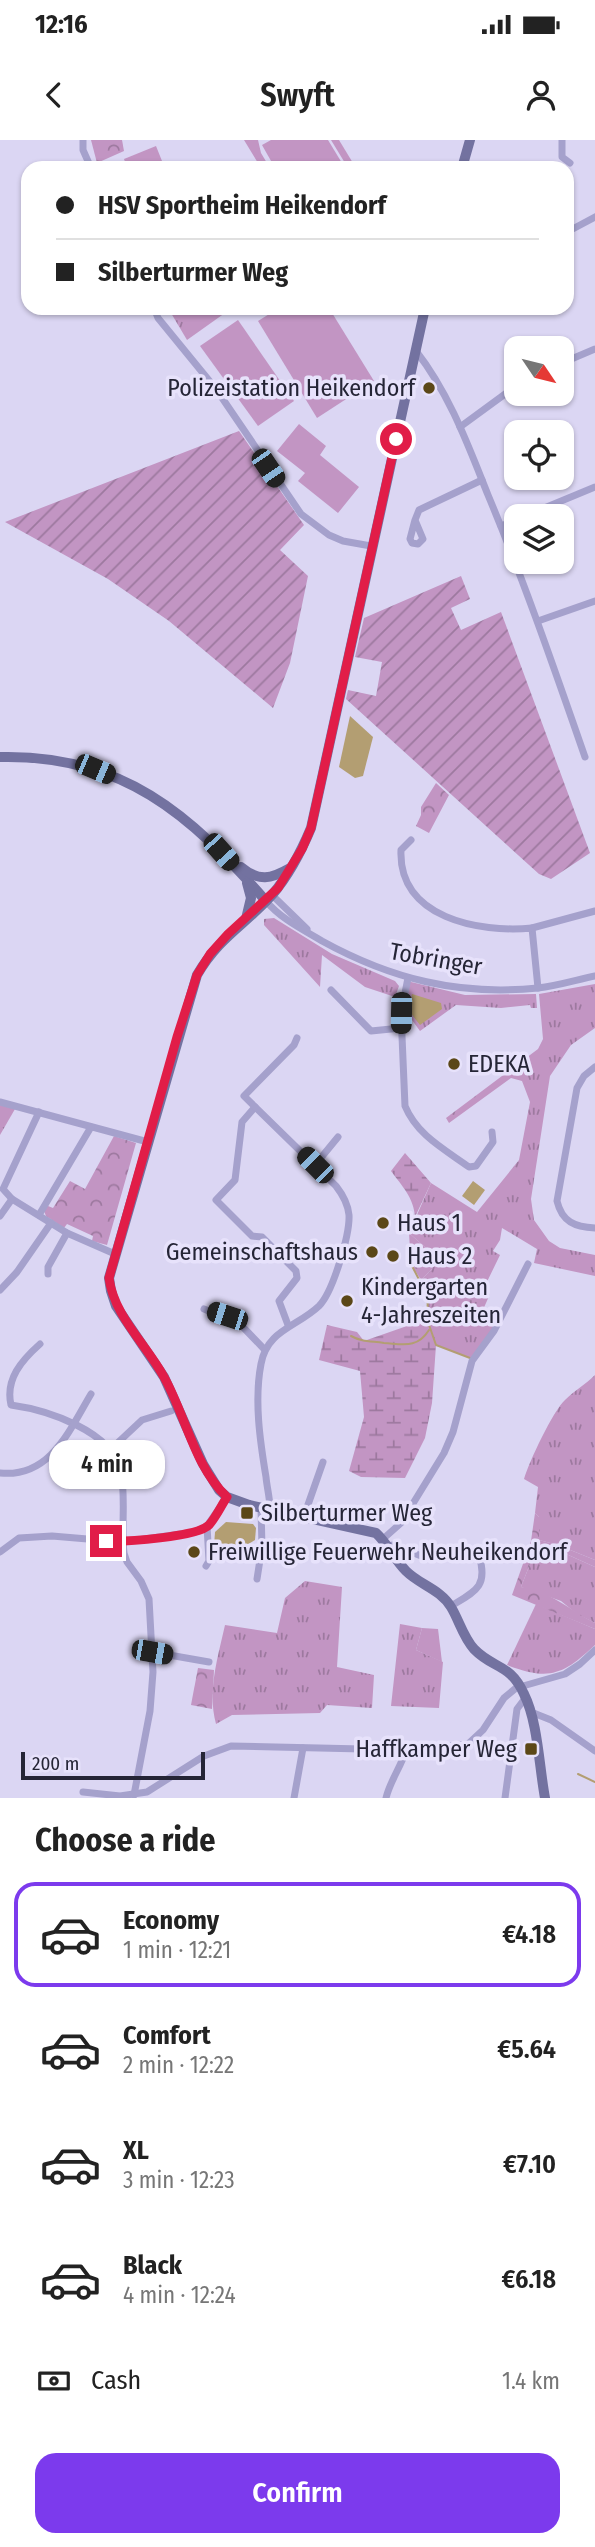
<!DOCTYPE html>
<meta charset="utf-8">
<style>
body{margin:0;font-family:"Fira Sans Condensed",sans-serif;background:#f6f6f6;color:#222;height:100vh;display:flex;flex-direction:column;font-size:26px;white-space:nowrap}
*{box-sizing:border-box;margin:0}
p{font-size:23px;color:#767676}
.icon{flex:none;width:38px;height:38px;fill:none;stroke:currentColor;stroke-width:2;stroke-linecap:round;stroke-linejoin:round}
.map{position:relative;height:1658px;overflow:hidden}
.drawer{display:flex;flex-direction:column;background:#fff;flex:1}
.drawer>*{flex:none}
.hud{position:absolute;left:21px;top:21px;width:553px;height:154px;border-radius:21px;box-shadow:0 2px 5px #0004;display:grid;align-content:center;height:154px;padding:0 35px;background:#fff}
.needle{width:46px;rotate:125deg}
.tools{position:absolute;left:504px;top:196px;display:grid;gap:14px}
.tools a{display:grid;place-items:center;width:70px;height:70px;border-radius:14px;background:#fff;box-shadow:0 2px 5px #0004;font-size:35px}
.scale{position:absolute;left:21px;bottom:18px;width:184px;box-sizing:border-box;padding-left:7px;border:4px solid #252536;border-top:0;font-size:19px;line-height:24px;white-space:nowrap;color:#252536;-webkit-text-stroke:5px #e7e2fb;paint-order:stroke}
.end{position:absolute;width:32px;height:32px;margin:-16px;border:9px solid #e11d48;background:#fff;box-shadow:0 0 0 4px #fff}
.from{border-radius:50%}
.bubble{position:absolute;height:49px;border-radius:21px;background:#fff;box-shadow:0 2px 5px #0004;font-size:23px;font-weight:600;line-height:49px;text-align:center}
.car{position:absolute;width:21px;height:42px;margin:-21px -10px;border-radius:9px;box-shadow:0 0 5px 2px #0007;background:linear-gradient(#222 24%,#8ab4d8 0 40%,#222 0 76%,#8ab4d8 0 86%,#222 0)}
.hud b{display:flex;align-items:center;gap:24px;height:66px;font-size:26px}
.hud b+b{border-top:2px solid #e0e0e0}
.hud i{width:18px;height:18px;background:#222}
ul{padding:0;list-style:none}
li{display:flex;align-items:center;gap:21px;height:105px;margin:0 14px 10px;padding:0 21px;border:4px solid transparent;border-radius:21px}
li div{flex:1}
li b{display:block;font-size:26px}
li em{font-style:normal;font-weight:600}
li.current{border-color:#7c3aed}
li>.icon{width:63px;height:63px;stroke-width:1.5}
h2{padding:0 35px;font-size:32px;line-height:84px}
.pay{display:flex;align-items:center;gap:18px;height:77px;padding:0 35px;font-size:26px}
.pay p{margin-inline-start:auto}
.action{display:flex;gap:14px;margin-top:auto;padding:14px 35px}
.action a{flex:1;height:80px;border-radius:21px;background:#7c3aed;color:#fff;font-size:28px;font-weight:600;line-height:80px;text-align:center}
.status{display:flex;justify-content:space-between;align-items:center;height:49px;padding:0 35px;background:#fff;direction:ltr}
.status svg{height:19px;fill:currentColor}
header{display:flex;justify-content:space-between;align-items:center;height:91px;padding:0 35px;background:#fff;font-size:32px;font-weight:600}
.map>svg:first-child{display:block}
.grass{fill:url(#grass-tufts)}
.forest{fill:url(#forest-crowns)}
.wetland{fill:url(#wetland-marsh)}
.garden{fill:url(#garden-furrows)}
.pitch{fill:#c295c3}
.water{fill:#b39e72}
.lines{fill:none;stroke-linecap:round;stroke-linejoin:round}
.stream{stroke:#b39e72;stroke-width:2}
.street{stroke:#a5a1cc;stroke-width:7}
.secondary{stroke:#7372a0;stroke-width:10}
.route{stroke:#e11d48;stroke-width:9}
.poi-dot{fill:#5b4717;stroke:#e7e2fb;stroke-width:2.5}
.labels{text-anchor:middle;stroke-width:7;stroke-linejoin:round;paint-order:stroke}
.poi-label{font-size:24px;fill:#252536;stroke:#e7e2fb;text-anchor:start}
.street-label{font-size:24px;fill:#252536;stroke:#e7e2fb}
</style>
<div class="status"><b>12:16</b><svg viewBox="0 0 49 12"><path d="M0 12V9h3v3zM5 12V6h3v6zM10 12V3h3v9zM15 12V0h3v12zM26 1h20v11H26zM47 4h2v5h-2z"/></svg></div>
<header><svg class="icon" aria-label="back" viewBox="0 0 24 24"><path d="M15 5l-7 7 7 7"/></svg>Swyft<svg class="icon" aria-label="person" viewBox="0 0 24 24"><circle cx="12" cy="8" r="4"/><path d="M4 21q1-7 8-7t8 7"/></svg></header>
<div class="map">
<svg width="595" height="1658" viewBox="0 0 595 1658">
<defs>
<pattern id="grass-tufts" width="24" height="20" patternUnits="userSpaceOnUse" patternTransform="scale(1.75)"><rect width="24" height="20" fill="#c295c3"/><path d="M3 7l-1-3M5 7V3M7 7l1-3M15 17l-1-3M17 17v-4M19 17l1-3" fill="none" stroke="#9d799f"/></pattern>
<pattern id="forest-crowns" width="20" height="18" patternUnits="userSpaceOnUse" patternTransform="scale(1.75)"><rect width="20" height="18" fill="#c295c3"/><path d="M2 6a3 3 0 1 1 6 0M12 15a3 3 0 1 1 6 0" fill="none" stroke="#9d799f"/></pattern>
<pattern id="wetland-marsh" width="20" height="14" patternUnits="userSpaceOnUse" patternTransform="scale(1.75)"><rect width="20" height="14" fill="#c295c3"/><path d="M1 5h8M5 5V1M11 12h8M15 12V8" fill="none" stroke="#9d799f"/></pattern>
<pattern id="garden-furrows" width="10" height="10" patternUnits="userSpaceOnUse" patternTransform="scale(1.75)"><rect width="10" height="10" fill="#c295c3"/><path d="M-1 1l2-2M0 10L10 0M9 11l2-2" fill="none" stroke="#9d799f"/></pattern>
</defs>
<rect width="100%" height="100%" fill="#dbd6f3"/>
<!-- grass -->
<g class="grass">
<polygon points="168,168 232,168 187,200"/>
<polygon points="274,778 332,814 395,841 399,846 395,857 365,847 322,815 320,847 264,785 264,779"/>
<polygon points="407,841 465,855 536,854 537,868 531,868 530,865 501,868 456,865 420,891 401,865"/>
<polygon points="595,844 595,888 571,905 550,936 531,1059 534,1080 549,1101 560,1108 595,1115 595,1136 534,1123 537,1109 502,1088 500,1100 493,1111 500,1115 483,1150 490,1154 482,1172 500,1179 471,1218 436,1205 427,1179 428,1157 421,1140 432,1129 434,1115 409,1093 431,1043 477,1072 519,1020 530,962 522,941 511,938 449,983 446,978 538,909 543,899 539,854"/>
<polygon points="0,965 15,969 0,995"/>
<path d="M595,1235V1420L558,1405L539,1400V1377L535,1373L538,1347L524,1339C529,1322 553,1271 565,1260C574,1251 586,1244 595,1235Z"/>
<polygon points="537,1406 555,1409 595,1427 595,1483 577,1474 561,1461 521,1447"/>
<path d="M305,1441L342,1447L337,1527L374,1535L372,1568L327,1565L320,1573L232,1575L216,1584C207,1551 218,1517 225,1485L277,1493L285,1458Z"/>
<path d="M536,1464L595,1489V1505C563,1535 549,1541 507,1525Z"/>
<polygon points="400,1484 422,1488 416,1510 443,1522 439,1568 391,1566"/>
</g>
<!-- forest -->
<g class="forest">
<polygon points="91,0 122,0 124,11 97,23"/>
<polygon points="436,643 449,655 429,693 416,686 421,675 421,667"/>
<polygon points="114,996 136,1003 107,1105 92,1101 93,1096 67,1084 64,1088 46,1076 44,1071 48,1066 53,1068 70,1041 85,1049"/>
<polygon points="409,1093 434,1115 432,1129 421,1140 411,1124"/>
<path d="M535,1373L539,1377V1400L558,1405L595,1420V1427L555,1409L537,1406L521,1447C552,1452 568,1469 595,1483V1489L512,1455L531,1401Z"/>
<polygon points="198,1528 214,1530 212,1569 191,1565"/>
</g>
<!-- wetland -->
<g class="wetland">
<path d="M405,1013L431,1043L415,1077C414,1058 402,1046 391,1031Z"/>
<polygon points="427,1179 436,1205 432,1263 425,1298 405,1338 361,1337 349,1331 364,1277 360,1231 319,1220 327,1185 357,1192 364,1201"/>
</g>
<!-- garden -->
<g class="garden">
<polygon points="239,291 304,385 280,410 308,436 290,523 273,568 169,481 108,439 5,382"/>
<polygon points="461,436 470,459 451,468 461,490 501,472 590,713 551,739 539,734 346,559 348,550 376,556 382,522 355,517 364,478"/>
</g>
<!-- pitch -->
<g class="pitch">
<polygon points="244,0 258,0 261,13 270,28 261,28"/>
<polygon points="271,0 328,0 345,28 275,28 262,5"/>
<polygon points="331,0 339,0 356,28 348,28"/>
<polygon points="156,6 162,21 146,28 127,28 124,19"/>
<polygon points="279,168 329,168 374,241 317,278 258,181"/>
<polygon points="238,180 294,261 258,286 200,206"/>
<polygon points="299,284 326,306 320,315 359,347 338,373 298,341 305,333 277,311"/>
<polygon points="422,1488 438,1489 442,1522 416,1510"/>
</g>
<!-- water -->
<g class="water">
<polygon points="350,576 373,597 363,636 355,638 339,627"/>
<polygon points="412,854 441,863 442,869 420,885 409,871"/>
<polygon points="473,1041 485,1050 474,1065 462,1056"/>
<polygon points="226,1382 253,1384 256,1388 255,1400 245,1406 216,1407 214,1406 215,1392"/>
</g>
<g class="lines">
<!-- stream -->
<g class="stream">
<polyline points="411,1124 428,1157 427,1179 436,1205 470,1218"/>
<path d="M351,1196C362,1202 370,1201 384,1203C403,1204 417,1209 429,1190"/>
<polyline points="578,1634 595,1642"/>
</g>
<!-- street -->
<g class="street">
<polyline points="83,0 83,10 91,28"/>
<polyline points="562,0 562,17 570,23"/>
<polyline points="567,92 595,77"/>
<polyline points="154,168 158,178 216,249 301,374 329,395 343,401 371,406"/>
<path d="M416,211C449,253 468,305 488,355C524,441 554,528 585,617"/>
<polyline points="562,223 595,209"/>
<polyline points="460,287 516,246"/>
<polyline points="525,376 595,347"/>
<polyline points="415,380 410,399 412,403 418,404 423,399 415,380 419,370 482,340"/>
<polyline points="501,386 516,380"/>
<polyline points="538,481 595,461"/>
<path d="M411,700L401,710C398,778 479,793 532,788L538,848"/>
<polyline points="272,755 307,789"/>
<path d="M266,761C281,779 302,789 322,801C391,839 459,856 538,848C557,846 576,840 595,836"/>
<polyline points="532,788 595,771"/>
<path d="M408,838L401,873L405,966C417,995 444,1009 469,1027L476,1026L493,1002L492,992"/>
<polyline points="331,850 371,891 401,888"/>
<path d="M595,927L584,936L577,948L557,1061C562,1082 575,1087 595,1088"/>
<polyline points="0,962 148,1002"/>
<polyline points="255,967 242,982 235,1040 216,1060 252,1096 262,1097 296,1131 297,1138 279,1161 288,1185"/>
<polyline points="39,972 3,1049 12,1059 67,1093 115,1114"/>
<polyline points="315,1025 338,997"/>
<polyline points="39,1075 91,987"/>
<polyline points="0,1076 12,1059"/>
<polyline points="48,1134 48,1127 67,1093"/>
<polyline points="0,1150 17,1132 51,1083"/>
<polyline points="204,1169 240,1184 265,1210"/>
<path d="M40,1204C22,1220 5,1239 11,1265C47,1270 113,1291 121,1332C126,1358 121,1386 124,1413L127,1422L141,1441L149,1459L153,1532L150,1571L134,1655"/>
<polyline points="110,1310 142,1280 171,1271"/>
<polyline points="121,1331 131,1330 149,1334"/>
<path d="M0,1333C50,1338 69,1291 91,1254"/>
<path d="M270,1369C270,1358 267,1348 266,1337C260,1301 254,1260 261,1224C267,1190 297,1187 319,1166C333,1152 350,1094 349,1075C348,1064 343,1055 336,1046L244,956L294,905L297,898"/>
<polyline points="304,1376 323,1322"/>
<polyline points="383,1399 401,1383 444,1313 453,1292 472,1221 494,1191 528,1124"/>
<polyline points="388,1406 393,1405 429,1419"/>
<polyline points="0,1412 19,1398 52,1396 123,1402 195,1392 207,1386 227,1357"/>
<polyline points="206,1426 209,1421 207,1386"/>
<polyline points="257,1439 262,1407 261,1368"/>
<path d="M451,1466C474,1452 489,1447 479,1416"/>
<polyline points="152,1512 209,1522"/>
<polyline points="531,1572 551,1580 595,1611"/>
<polyline points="83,1652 120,1656 147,1652 204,1616 231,1606 406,1610 468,1604 483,1590 504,1558 516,1548 565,1534 580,1524 595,1510"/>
<polyline points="294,1658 303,1608"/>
<path d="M386,1658C390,1641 401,1627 406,1610"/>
<polyline points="505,1658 517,1569 526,1557"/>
</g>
<!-- secondary -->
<g class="secondary">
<polyline points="462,28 470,0"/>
<path d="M425,168L311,688C301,712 289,735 272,755C245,785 219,797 197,835L109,1138L111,1151L116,1166L164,1237L203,1324L219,1350L227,1357L249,1365L376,1393C388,1404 394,1419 406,1431C420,1445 440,1449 451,1467C459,1480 463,1497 474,1509C493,1529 510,1523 524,1554C538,1582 539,1626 545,1658"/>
<path d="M0,617C122,614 190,674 266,761"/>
<path d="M241,727C259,742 271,739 290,728"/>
<polyline points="246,779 251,758 247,743"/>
</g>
</g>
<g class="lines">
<!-- route -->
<path class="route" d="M106,1401C125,1402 197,1397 209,1385C216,1377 221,1366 227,1357C195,1328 185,1274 164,1237C146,1204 114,1176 109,1138L177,897L197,835L210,814L228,794L278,748L302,709L311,688L396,299"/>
</g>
<!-- markers -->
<g class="poi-dot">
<circle cx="429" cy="248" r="7"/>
<circle cx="454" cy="924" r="7"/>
<circle cx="383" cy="1083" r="7"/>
<circle cx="372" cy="1112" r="7"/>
<circle cx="393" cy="1116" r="7"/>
<circle cx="347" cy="1161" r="7"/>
<rect x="240" y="1366" width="14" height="14" rx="3.5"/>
<circle cx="194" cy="1412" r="7"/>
<rect x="524" y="1602" width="14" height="14" rx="3.5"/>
</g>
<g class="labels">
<!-- poi labels -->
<g class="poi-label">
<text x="415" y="256" text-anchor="end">Polizeistation Heikendorf</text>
<text x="468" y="932">EDEKA</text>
<text x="397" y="1091">Haus 1</text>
<text x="358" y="1120" text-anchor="end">Gemeinschaftshaus</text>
<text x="407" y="1124">Haus 2</text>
<text x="361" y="1155">Kindergarten<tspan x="361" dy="28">4-Jahreszeiten</tspan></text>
<text x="261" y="1381">Silberturmer Weg</text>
<text x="208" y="1420">Freiwillige Feuerwehr Neuheikendorf</text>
<text x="517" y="1617" text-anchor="end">Haffkamper Weg</text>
</g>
<!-- street labels -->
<g class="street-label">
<text transform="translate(436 819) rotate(10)" y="8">Tobringer</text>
</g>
</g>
</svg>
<div class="tools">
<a><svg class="needle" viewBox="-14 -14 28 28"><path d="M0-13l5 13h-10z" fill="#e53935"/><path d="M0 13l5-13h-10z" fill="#767676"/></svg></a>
<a><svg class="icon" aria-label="locate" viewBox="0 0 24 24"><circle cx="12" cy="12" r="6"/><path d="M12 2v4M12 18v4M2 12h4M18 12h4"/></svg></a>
<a><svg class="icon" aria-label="layers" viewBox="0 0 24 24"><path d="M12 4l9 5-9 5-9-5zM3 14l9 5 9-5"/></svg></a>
</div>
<div class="scale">200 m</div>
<i class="end from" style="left:396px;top:299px"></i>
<i class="end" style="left:106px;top:1401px"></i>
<div class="bubble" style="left:49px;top:1300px;width:116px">4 min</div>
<i class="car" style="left:268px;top:328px;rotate:146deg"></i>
<i class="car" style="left:95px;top:629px;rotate:113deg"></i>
<i class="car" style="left:221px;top:712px;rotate:138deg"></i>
<i class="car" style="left:401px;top:873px;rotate:181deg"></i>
<i class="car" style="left:315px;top:1025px;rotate:315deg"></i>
<i class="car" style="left:227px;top:1176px;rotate:288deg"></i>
<i class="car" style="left:152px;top:1512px;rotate:100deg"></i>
<div class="hud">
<b><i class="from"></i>HSV Sportheim Heikendorf</b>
<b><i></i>Silberturmer Weg</b>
</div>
</div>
<section class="drawer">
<h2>Choose a ride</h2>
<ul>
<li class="current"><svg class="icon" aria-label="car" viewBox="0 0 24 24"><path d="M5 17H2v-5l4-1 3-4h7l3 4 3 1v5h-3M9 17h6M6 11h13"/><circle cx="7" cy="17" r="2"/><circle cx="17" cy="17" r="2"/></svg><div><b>Economy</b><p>1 min · 12:21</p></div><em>€4.18</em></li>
<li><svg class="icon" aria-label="car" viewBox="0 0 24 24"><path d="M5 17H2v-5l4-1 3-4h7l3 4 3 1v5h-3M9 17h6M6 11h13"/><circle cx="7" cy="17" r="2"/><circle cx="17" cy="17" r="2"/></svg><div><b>Comfort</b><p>2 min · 12:22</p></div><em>€5.64</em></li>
<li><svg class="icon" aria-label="car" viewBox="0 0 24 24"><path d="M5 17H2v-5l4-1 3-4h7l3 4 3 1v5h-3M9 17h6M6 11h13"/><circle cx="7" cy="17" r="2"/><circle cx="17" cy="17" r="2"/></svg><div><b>XL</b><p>3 min · 12:23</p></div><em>€7.10</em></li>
<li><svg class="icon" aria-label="car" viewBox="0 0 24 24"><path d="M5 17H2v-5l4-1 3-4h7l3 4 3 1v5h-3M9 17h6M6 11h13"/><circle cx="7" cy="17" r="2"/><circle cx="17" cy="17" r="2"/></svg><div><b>Black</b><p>4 min · 12:24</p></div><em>€6.18</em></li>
</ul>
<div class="pay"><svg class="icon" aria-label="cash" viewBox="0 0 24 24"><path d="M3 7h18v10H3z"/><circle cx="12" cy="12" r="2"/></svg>Cash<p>1.4 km</p></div>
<div class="action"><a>Confirm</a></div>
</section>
